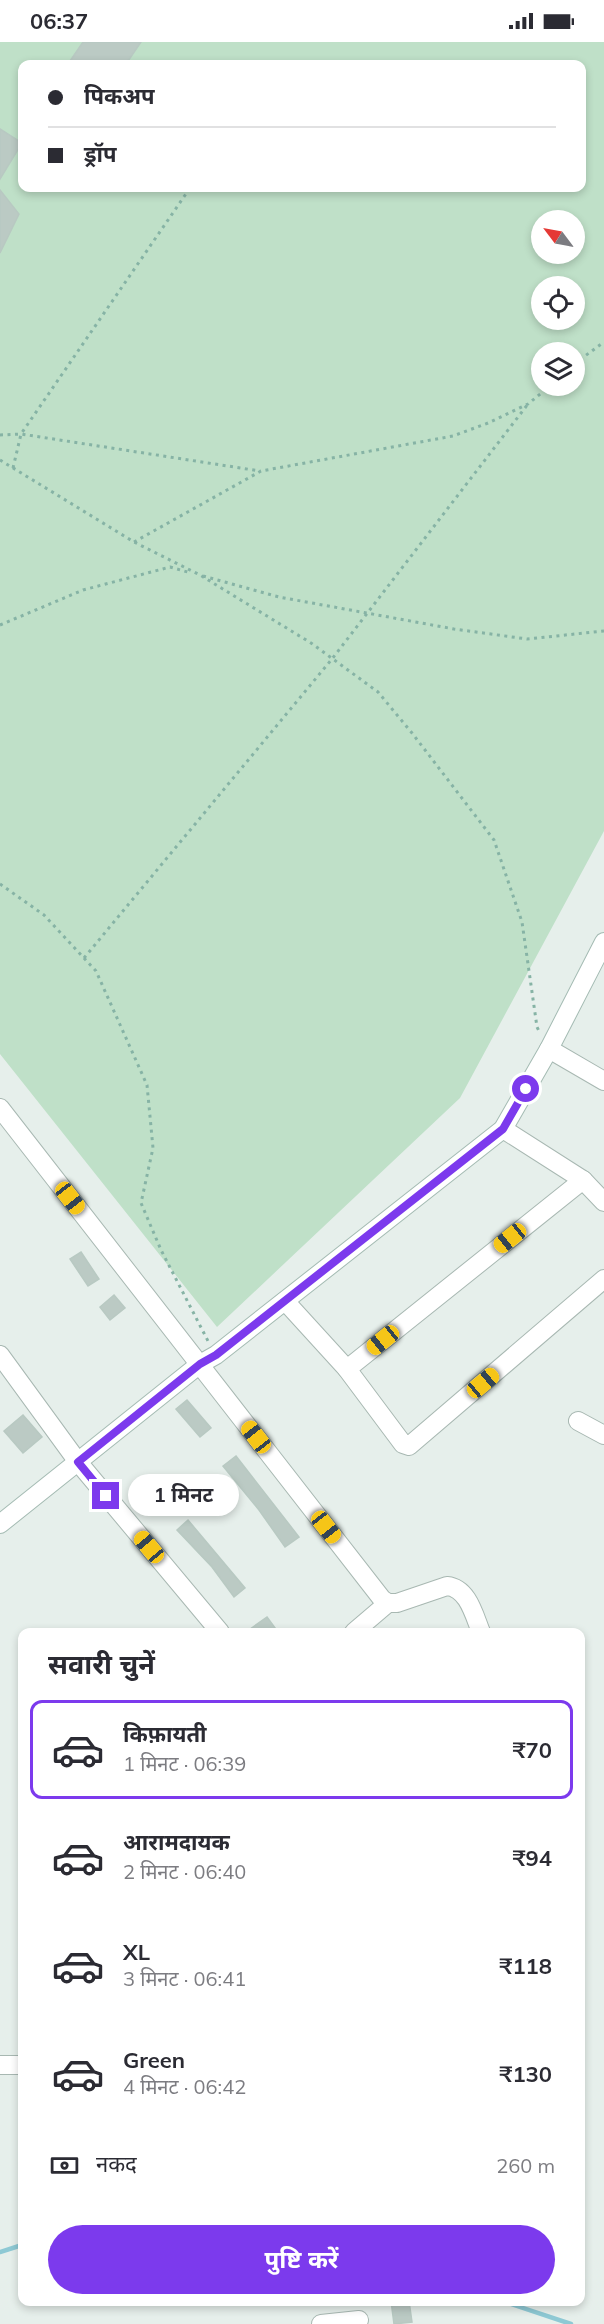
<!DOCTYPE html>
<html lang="hi">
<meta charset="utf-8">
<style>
body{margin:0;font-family:Mulish,"Noto Sans Devanagari",sans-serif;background:#f7f7f7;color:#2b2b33;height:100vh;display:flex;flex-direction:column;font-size:22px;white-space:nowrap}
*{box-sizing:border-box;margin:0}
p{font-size:20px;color:#7c7c81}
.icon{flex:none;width:33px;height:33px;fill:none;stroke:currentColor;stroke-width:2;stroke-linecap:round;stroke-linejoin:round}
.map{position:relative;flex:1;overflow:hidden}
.drawer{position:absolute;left:18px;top:1586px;width:567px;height:678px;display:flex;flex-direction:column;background:#fff;border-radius:12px;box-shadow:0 3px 9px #0003}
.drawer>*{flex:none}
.hud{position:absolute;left:18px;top:18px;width:568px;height:132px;border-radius:12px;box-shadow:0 3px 9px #0003;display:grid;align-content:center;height:132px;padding:0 30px;background:#fff}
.needle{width:39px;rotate:302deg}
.tools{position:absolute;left:531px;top:168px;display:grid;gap:12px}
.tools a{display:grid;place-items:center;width:54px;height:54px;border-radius:50%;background:#fff;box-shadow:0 3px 9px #0003;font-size:30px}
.end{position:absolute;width:27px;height:27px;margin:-14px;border:8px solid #7c3aed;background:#fff;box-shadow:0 0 0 3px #fff}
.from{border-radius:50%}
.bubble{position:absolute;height:42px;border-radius:21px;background:#fff;box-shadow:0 3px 9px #0003;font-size:20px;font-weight:700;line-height:42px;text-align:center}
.car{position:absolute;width:18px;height:36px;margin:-18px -9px;border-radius:8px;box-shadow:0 0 4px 2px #0007;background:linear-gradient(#f5c518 24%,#345 0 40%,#f5c518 0 76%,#345 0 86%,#f5c518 0)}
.hud b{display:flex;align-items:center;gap:21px;height:57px;font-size:22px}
.hud b+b{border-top:2px solid #e1e1e2}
.hud i{width:15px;height:15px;background:#2b2b33}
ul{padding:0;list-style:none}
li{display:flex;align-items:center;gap:18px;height:99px;margin:0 12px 9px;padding:0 18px;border:3px solid transparent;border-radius:12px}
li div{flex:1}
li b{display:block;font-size:22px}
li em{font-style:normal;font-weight:700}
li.on{border-color:#7c3aed}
li>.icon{width:54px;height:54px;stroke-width:1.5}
h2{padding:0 30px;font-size:27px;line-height:72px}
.pay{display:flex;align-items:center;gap:15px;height:66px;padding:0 30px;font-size:22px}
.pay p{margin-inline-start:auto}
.cta{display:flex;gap:12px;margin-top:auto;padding:12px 30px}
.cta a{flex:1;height:69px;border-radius:36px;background:#7c3aed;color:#fff;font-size:24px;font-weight:700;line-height:69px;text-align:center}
.status{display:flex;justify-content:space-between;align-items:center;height:42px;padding:0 30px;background:#fff;direction:ltr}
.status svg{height:16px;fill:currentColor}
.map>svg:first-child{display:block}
.green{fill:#bfe0c8;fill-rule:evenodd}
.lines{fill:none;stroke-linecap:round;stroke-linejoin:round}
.stream{stroke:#8ec9d4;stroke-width:4.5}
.building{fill:#bbcac4;stroke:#b8c9c2;stroke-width:1.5}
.street-casing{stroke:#a8b8b2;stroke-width:20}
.secondary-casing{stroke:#a4bbb3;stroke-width:20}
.path{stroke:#86b3a5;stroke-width:3;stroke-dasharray:3 4.5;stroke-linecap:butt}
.street{stroke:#fff;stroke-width:18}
.secondary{stroke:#fff;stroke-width:18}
.route{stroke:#7c3aed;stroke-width:8}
</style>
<div class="status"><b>06:37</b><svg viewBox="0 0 49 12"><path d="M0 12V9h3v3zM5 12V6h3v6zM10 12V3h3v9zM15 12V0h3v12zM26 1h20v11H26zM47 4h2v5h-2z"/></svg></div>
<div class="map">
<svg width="604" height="2282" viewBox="0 0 604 2282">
<rect width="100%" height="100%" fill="#e6efeb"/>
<!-- green -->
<path class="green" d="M0,0H604V789L460,1056L217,1285L0,1012ZM22,22H582V146H22ZM542,178H574V212H542ZM542,244H574V278H542ZM542,310H574V344H542Z"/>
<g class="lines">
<!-- stream -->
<g class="stream">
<polyline points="0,2210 22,2203"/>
<polyline points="502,2259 571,2282"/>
</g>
</g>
<!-- building -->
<g class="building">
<polygon points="83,0 141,0 126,22 68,22"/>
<polygon points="0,87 22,101 0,137"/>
<polygon points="0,148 19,172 0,211"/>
<polygon points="81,1210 99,1237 88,1244 70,1217"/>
<polygon points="114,1253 125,1266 110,1278 100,1265"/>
<polygon points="187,1358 211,1386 200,1395 176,1367"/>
<polygon points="23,1373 42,1395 23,1411 4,1389"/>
<polygon points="236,1414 299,1495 285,1505 259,1468 223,1424"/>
<polygon points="188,1478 245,1546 234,1555 212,1525 177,1488"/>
<polygon points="267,1575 278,1590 246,1590"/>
<polygon points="391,2259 409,2259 412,2280 394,2282"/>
</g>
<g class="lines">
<defs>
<g id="street">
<polyline points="549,1007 604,1039"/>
<path d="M0,1066L382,1557L388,1561H397L447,1544C468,1546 474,1573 481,1590"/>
<polyline points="503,1087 583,1138 604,1160"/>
<polyline points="583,1138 347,1327 403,1402 409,1404 604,1237"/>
<polyline points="285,1259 347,1327"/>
<polyline points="0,1313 78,1420 220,1590"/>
<polyline points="578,1379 604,1393"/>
<polyline points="354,1590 388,1561"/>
<polyline points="0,2023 22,2023"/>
<polyline points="321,2282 359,2278"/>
</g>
<polyline id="secondary" points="0,1482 200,1322 216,1313 503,1087 549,1007 604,900"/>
</defs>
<!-- street casing -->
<use href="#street" class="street-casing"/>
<!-- secondary casing -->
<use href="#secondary" class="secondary-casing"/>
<!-- path -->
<g class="path">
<polyline points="574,322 604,300"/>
<polyline points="0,393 21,392 260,429"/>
<polyline points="0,418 134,500 200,533 311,601 378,650 412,691 494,798 522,880 537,985 539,989"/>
<polyline points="13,426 21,392 190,146"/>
<polyline points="134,500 261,429 453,394 488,381 528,362 550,344"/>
<polyline points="203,534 279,555 454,587 527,597 604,589"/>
<polyline points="0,583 83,548 170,525 191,531"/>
<polyline points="0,842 44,873 96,929 147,1043 153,1106 141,1161 161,1208 208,1299"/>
<polyline points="84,916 332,617 528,362"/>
</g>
<!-- street -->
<use href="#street" class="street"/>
<!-- secondary -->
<use href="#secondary" class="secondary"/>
</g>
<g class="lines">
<!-- route -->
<polyline class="route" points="106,1454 78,1420 200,1322 216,1313 503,1087 526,1047"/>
</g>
</svg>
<div class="tools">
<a><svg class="needle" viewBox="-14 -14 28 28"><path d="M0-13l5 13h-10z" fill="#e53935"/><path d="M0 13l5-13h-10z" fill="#7c7c81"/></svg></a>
<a><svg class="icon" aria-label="locate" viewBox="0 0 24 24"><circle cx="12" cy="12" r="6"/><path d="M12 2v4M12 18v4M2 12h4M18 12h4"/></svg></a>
<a><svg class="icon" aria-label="layers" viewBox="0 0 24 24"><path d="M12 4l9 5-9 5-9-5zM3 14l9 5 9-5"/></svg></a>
</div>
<i class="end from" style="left:526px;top:1047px"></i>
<i class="end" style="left:106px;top:1454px"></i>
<div class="bubble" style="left:128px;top:1432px;width:111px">1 मिनट</div>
<i class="car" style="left:70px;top:1156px;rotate:142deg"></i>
<i class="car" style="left:510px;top:1196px;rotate:231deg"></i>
<i class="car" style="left:383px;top:1298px;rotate:231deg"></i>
<i class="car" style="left:483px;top:1341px;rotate:50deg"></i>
<i class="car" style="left:256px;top:1395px;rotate:322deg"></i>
<i class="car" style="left:326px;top:1485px;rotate:142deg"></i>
<i class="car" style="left:149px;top:1505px;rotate:320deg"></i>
<div class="hud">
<b><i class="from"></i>पिकअप</b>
<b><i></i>ड्रॉप</b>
</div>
<section class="drawer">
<h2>सवारी चुनें</h2>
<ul>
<li class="on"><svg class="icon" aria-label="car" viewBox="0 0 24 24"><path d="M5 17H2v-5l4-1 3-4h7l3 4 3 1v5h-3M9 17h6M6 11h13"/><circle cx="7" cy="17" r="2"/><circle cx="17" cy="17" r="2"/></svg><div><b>किफ़ायती</b><p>1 मिनट · 06:39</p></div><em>₹70</em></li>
<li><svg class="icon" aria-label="car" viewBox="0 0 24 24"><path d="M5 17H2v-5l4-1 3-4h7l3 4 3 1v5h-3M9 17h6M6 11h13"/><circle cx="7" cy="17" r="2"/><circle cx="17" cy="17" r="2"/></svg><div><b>आरामदायक</b><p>2 मिनट · 06:40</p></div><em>₹94</em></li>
<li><svg class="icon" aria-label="car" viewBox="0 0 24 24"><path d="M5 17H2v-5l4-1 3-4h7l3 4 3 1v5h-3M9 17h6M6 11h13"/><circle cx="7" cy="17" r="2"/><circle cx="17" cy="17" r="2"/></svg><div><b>XL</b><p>3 मिनट · 06:41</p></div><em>₹118</em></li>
<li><svg class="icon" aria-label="car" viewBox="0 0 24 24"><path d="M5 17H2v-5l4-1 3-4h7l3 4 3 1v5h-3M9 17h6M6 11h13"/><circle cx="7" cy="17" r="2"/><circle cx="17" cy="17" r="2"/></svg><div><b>Green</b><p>4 मिनट · 06:42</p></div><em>₹130</em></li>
</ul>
<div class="pay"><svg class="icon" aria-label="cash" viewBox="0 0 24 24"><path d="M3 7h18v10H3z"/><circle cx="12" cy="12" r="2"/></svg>नकद<p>260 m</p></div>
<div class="cta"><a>पुष्टि करें</a></div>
</section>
</div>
